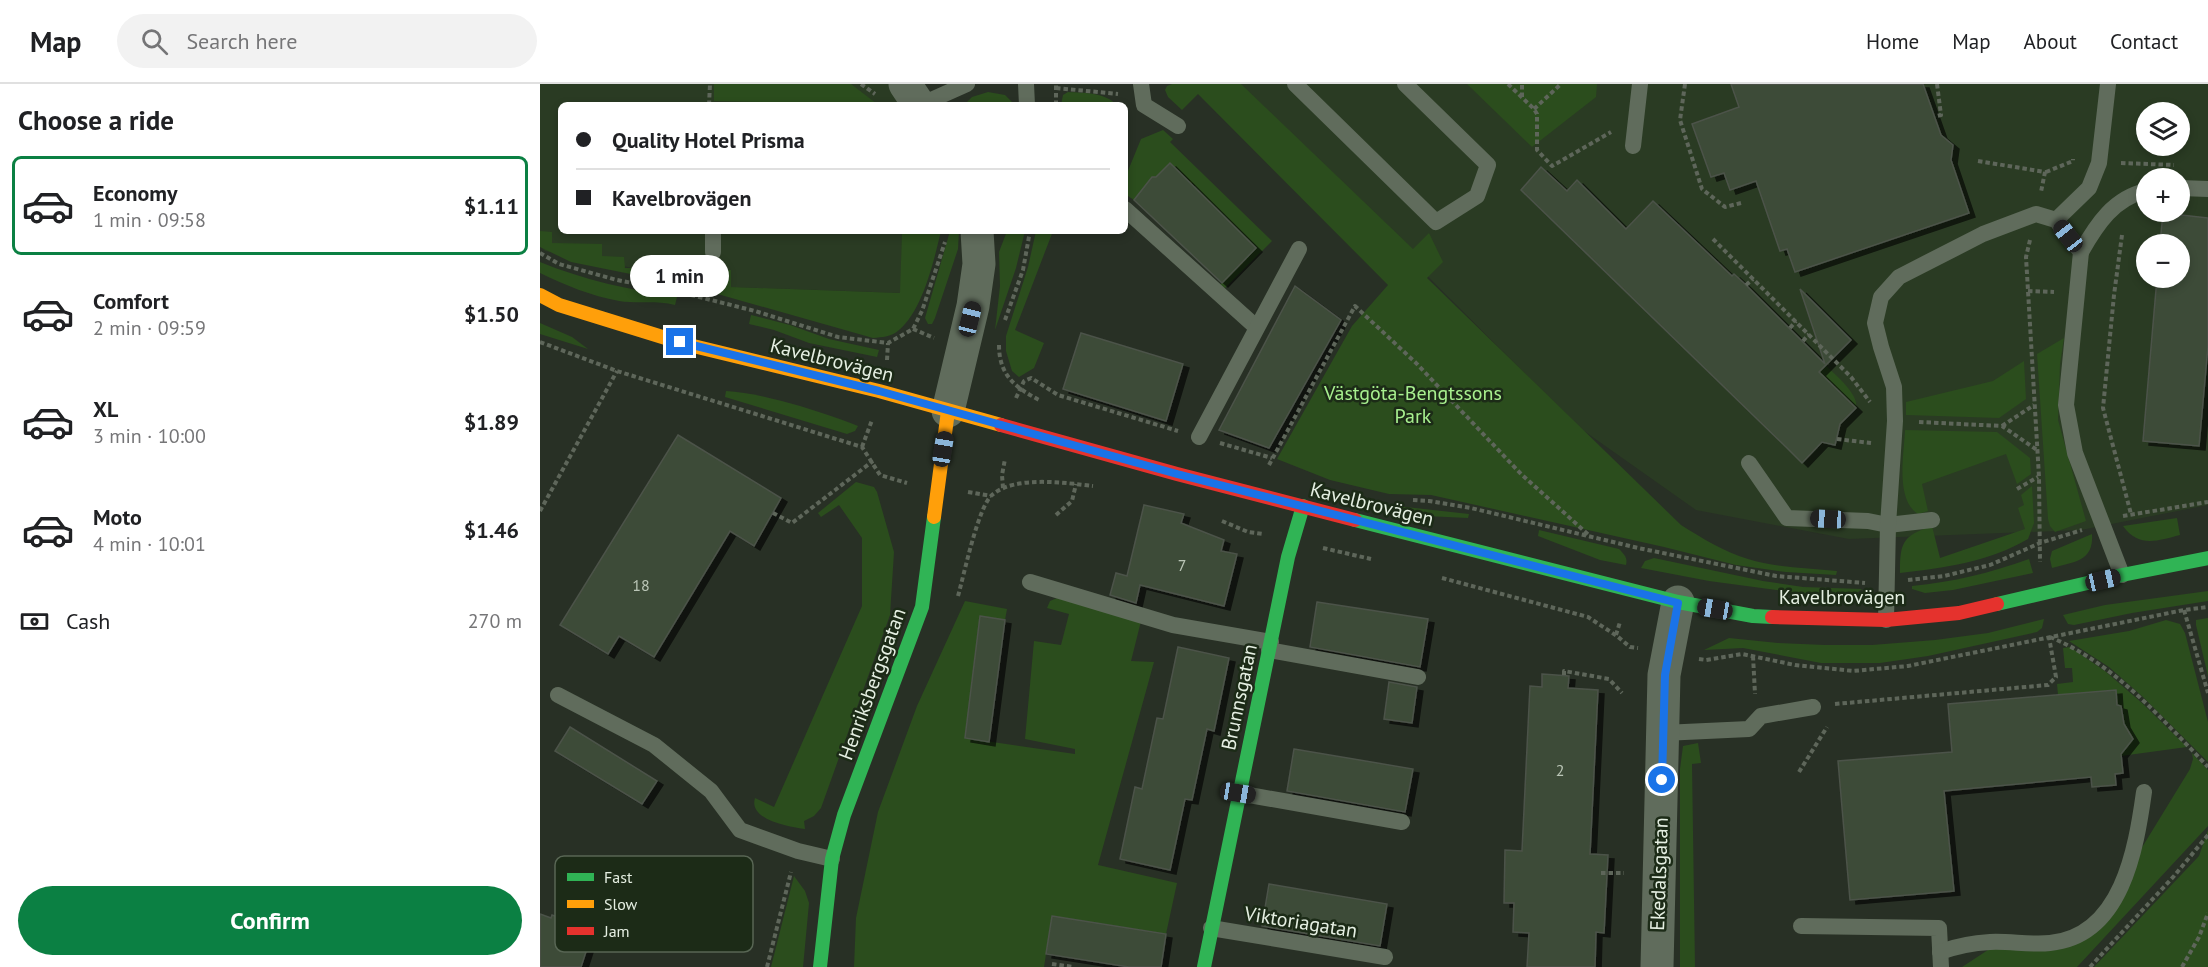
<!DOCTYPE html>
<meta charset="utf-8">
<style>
body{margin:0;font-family:"PT Sans",sans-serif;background:#f2f2f2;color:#202124;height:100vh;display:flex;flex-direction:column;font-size:22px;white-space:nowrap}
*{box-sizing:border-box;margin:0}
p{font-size:20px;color:#757577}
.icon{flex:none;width:33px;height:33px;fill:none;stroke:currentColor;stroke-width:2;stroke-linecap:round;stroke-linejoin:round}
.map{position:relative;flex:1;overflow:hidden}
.details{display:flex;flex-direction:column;background:#fff;width:540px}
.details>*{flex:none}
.hud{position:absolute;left:18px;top:18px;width:570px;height:132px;border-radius:9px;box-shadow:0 3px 9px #0003;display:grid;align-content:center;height:132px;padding:0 18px;background:#fff}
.controls{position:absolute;left:1596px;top:18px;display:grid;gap:12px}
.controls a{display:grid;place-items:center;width:54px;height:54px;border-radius:50%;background:#fff;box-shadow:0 3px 9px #0003;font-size:30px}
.end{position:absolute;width:27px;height:27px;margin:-14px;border:8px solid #1a73e8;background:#fff;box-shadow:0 0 0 3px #fff}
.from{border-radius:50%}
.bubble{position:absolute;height:42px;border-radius:21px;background:#fff;box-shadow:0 3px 9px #0003;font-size:20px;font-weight:700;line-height:42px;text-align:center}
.car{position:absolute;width:18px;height:36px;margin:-18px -9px;border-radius:8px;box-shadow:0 0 4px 2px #0007;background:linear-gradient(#222 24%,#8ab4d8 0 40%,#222 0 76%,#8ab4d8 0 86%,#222 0)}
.hud b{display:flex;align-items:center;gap:21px;height:57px;font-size:22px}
.hud b+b{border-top:2px solid #e0e0e0}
.hud i{width:15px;height:15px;background:#202124}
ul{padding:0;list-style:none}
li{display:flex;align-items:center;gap:18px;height:99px;margin:0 12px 9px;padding:0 6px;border:3px solid transparent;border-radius:9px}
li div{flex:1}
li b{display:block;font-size:22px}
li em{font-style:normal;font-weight:700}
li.selected{border-color:#0b8043}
li>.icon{width:54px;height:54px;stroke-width:1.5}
h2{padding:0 18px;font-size:27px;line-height:72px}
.pay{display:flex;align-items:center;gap:15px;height:66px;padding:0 18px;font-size:22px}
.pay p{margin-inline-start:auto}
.button{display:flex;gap:12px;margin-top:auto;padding:12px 18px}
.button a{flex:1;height:69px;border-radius:36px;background:#0b8043;color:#fff;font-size:24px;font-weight:700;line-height:69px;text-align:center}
header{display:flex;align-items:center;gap:36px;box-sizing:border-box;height:84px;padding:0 30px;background:#fff;border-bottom:2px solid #e0e0e0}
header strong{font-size:28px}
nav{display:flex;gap:33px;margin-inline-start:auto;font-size:21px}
.search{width:420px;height:54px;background:#f2f2f2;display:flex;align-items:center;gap:15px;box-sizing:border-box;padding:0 21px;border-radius:33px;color:#757577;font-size:22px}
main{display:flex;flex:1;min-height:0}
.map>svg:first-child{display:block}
.built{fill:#2a3b23;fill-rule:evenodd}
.green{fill:#2b4d1d}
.building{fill:#3d4b37;stroke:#4c5349;stroke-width:1.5;filter:url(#shadow)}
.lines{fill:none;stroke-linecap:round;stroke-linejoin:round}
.path{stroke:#5e665a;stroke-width:4;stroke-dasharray:4.5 3;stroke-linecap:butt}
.lane{stroke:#606c5c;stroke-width:16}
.street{stroke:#606c5c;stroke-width:33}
.fast{stroke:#30b455;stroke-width:14}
.slow{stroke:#ff9f0a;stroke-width:14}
.jam{stroke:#e5322d;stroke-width:14}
.route{stroke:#1a73e8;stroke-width:8}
.labels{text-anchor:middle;stroke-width:5;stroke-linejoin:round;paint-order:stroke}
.number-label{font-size:16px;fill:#bbc6b7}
.street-label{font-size:20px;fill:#e5efe2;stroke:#1c2b17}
.park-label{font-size:20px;fill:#a8f08f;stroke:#1c2b17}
.key{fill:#1c2b17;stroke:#586654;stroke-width:1.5}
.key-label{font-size:16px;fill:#e5efe2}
</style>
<header>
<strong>Map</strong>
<div class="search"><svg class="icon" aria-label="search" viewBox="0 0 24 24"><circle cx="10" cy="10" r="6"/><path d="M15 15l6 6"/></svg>Search here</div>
<nav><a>Home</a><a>Map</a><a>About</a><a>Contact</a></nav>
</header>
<main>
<section class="details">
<h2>Choose a ride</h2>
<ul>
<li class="selected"><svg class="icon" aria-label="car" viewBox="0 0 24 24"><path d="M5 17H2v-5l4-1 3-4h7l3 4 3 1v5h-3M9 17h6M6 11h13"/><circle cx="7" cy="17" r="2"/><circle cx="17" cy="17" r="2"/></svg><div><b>Economy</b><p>1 min · 09:58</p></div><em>$1.11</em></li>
<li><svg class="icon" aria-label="car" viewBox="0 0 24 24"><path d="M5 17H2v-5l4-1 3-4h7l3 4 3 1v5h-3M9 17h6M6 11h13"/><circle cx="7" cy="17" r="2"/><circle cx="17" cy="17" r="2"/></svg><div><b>Comfort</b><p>2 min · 09:59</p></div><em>$1.50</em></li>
<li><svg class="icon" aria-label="car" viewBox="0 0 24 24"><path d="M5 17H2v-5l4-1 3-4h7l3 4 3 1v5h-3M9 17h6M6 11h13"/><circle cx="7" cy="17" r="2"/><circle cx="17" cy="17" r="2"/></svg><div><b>XL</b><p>3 min · 10:00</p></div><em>$1.89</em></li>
<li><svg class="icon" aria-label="car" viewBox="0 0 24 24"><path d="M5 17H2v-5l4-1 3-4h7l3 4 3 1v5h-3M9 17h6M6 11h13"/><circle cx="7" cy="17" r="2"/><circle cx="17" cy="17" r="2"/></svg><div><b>Moto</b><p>4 min · 10:01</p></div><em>$1.46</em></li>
</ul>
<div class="pay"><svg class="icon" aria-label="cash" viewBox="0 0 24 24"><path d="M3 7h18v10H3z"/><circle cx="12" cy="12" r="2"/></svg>Cash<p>270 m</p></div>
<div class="button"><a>Confirm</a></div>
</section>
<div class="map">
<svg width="1668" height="883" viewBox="0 0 1668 883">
<defs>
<filter id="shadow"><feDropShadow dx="6" dy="4" stdDeviation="0" flood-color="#0009"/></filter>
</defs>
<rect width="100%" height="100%" fill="#283025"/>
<!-- built -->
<g class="built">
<polygon points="0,0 383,0 377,21 21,21 21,147 362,147 361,209 191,203 5,167 0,162"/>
<path d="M696,0H1668V421L1541,446L1309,455L1156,426L1037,342ZM1606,28H1640V62H1606ZM1606,94H1640V128H1606ZM1606,160H1640V194H1606Z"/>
</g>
<!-- green -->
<g class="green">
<polygon points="174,0 311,0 337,20 174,17"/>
<path d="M632,0H701L873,165L889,149L903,178L887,194L1141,441C1162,454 1184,468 1208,475C1236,484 1268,484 1297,487L1296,491L1246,488L1196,481L1124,463L891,411L849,410L790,396L737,375L812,242L848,201L658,10L642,26L628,13L625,6L627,2Z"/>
<polygon points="927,0 1057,0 1056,13 992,63"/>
<polygon points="448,8 465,11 475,21 424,21 432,13"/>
<path d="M528,8C545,9 564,8 577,21H521L523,11Z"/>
<polygon points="623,46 633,55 630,58 732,157 685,204 680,201 716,164 630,79 594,116 585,110 585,94 601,55"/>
<path d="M0,147L12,148V159L62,160V172L84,173L85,184L191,186V203L360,209L362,147H401C394,176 383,226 359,246C352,253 342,253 333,254L160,205L162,198L147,194L145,201L31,178L0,163Z"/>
<polygon points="410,147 419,147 418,165 395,234 392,240 388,240 385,234"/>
<polygon points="467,147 485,147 476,184 455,246 460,202 459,168"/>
<polygon points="496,147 513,147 475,246 504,259 494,284 479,293 472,287 466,267 466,252 488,183"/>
<path d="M0,178C44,196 90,206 137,213L135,221C117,216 98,220 79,217C51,212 25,201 0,189Z"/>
<polygon points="211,231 250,241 289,255 339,266 337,273 269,259 234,246 209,240"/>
<polygon points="0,239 32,253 48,265 0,250"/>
<polygon points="1524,254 1520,280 1518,336 1546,437 1515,448 1510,442 1508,435 1497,270"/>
<polygon points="1484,277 1486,315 1459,334 1366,331 1366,318 1453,297"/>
<path d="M1282,278C1292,288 1320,310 1316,324L1274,284Z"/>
<path d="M186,307C224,309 282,328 318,342L315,347L307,350L185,313Z"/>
<path d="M1365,346L1457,348L1490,374L1491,390L1477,400L1466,370L1382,400L1388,427L1378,430C1355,415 1364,371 1365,346Z"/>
<path d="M316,398L334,403L337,408L354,468L350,531L281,724L274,732L264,737L265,745C250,743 208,736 215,714L234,723L322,522V454L299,421L281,433L278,429Z"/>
<path d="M1492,402L1494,439L1488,455C1449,478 1404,484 1360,489C1360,459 1362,452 1392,442L1400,474L1485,445L1478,424L1484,421L1481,411Z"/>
<polygon points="830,419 929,430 928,434 864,431 828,421"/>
<path d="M1637,434L1640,451C1617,457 1599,464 1583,442Z"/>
<path d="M999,446L1079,465C1084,470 1088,474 1086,481L1060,476L998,452Z"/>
<path d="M1552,450C1554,478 1533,478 1512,484L1510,475L1512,467Z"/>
<polygon points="1114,474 1223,497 1263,503 1322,505 1313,512 1259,509 1169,497 1101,484 1105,477"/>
<path d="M1489,475L1493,489L1413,506L1385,509L1372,505V502C1413,498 1450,489 1489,475Z"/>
<polygon points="1668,507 1668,517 1592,529 1534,541 1528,540 1523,531 1565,521"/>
<polygon points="517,514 601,537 591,577 614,578 558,781 637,799 626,850 512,832 504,883 314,883 316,834 338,728 377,622 425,517 467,525 465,536 440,533 425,654 535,670 535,665 485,655 494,557 521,561 529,530 507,524 510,517"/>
<polygon points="1668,534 1668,592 1656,541 1656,536"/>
<polygon points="1504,535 1502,544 1497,548 1388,572 1340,579 1281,579 1203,564 1164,566 1189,554 1238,559 1285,561 1332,561 1395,556 1448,549"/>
<polygon points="1626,536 1640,540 1645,549 1668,638 1668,678 1603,613 1569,583 1529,557 1589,547"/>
<polygon points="1530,563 1565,587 1602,619 1647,663 1581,672 1580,660 1593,654 1584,640 1582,622 1577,624 1576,606 1518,611 1517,600 1533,598 1532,584 1525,584 1523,564"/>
<polygon points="1158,659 1161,679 1152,680 1155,883 1140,883 1140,685 1143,662"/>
<polygon points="1652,669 1668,686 1668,742 1537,883 1422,883 1451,864 1517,866 1535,859 1601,765 1650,685 1653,675"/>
<polygon points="1668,746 1668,883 1554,883 1659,772"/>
<polygon points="254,792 265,807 269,819 263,883 231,883"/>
</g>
<!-- building -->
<g class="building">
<polygon points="1191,0 1383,0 1401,51 1413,61 1411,76 1429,129 1255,188 1247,165 1240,167 1216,97 1190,106 1184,89 1171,93 1152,40 1199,23"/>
<polygon points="630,79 716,164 682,199 594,116 612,93 616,93"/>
<polygon points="1001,83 1027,107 1037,96 1086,145 1113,117 1192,192 1194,190 1206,201 1285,280 1260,205 1311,256 1279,288 1316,324 1300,340 1295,361 1282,358 1262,379 1246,363 981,106"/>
<polygon points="1623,129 1668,134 1668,262 1659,362 1603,357 1617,194 1640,194 1640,160 1620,160"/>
<polygon points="755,202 801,236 729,364 679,346"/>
<polygon points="541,249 643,280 626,337 523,305"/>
<polygon points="138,351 241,414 214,462 190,447 114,573 79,552 68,570 20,541"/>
<polygon points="604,421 644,430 641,439 684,456 681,467 697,470 684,522 600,501 596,519 570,511 576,489 587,492"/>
<polygon points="777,518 888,535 880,583 770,563"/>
<polygon points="440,532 465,536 449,658 425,654"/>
<polygon points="638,563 689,574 674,647 667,645 652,716 645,715 630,786 580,775 595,703 602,705 617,634 623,635"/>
<polygon points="1002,590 1029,592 1028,604 1058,606 1050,770 1068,771 1064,849 1056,848 1055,883 987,883 989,849 973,848 974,819 964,819 965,766 982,767 990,602 1002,603"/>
<polygon points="849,598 877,603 872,639 844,635"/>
<polygon points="1576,606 1577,621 1581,622 1584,640 1593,655 1581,670 1583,689 1575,690 1576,701 1552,703 1551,693 1404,707 1414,807 1310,816 1298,677 1412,668 1408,620"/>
<polygon points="30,643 117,697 102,720 15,667"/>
<polygon points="754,665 873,685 865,728 747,707"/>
<polygon points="729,800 847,820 840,862 722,842"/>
<polygon points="0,830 11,834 12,831 53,846 41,883 0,883"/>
<polygon points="512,832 626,850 621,883 589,883 506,870"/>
</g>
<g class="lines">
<!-- path -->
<g class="path">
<polyline points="321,0 335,10"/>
<polyline points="968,0 994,25 997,30 997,66 1012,82 1071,48"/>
<polyline points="1145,0 1140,36 1162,105 1185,123 1201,119"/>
<polyline points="1397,0 1401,31 1397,32"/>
<polyline points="516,4 578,10"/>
<polyline points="982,13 982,0"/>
<polyline points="169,21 170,0"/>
<polyline points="516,21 516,0"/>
<polyline points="994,25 1021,0"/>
<polyline points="1438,77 1505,88 1501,108"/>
<polyline points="1581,79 1634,81"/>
<polyline points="1506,88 1533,77 1533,75"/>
<polyline points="1582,151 1574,211 1563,324 1591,430"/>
<polyline points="1173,155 1311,293 1330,318"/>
<polyline points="1490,156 1486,173 1499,393 1500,478"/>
<polyline points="0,169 19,180 77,196 139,208 215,227 298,253 348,259 373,245 382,227 405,158"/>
<polyline points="1206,201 1213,195"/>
<polyline points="1488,207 1514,208"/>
<polyline points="465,236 483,186 490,147"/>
<polyline points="1250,244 1256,237"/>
<polyline points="373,245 394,254"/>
<polyline points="1263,257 1269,250"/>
<polyline points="0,258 77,287 322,363 340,391 367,399"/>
<path d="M459,261C459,292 476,304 501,317"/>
<polyline points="347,276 348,259"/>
<polyline points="476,314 484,297 491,294 518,311 638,347"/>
<polyline points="1379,338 1462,342 1497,366"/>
<polyline points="1462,342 1494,321"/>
<polyline points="1297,355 1331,359"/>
<polyline points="680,359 732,374"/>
<polyline points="322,363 332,336"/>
<polyline points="729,381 815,222 876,279 981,390 1051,453"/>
<polyline points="463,404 462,391 465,375"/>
<polyline points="1477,405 1498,393"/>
<polyline points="428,408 451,412"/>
<polyline points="873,416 889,417 931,424 1098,464 1236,492 1325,499"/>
<polyline points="0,427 77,287"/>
<polyline points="233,429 252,439 333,377"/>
<polyline points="516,431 532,417 536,400"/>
<polyline points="1583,432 1668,418"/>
<polyline points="682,437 708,448 723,450"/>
<polyline points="783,464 831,475"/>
<polyline points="902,494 1048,533 1077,552 1090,563 1098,564"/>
<polyline points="1368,496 1404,492 1450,481 1500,459 1542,446"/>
<path d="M418,512C424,491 438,423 452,411C475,391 526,399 553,402"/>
<polyline points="1644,526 1668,609"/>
<polyline points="1076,551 1080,538"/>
<path d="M1510,553C1575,580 1620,633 1668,683"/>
<polyline points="1213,572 1215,610"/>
<polyline points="1159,575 1166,576 1202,570 1255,581 1313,587 1368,582 1644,526 1668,523"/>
<polyline points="1024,591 1024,587 1069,595 1082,609"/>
<polyline points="1295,620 1508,601 1516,593 1509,553"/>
<polyline points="1259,688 1287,643"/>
<polyline points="1061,789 1084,789"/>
<polyline points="512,880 534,883"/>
<polyline points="227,883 251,788"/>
<polyline points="1550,883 1634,792 1668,751"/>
<polyline points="1642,883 1659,853 1668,829"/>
</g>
<!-- lane -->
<g class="lane">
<polyline points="486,0 487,21"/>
<polyline points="601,0 604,21 638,42"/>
<polyline points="755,0 896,138 937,112 948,81 865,0"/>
<polyline points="380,21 427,0"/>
<polyline points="1093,62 1100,0"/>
<polyline points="1640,104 1668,105"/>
<polyline points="585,125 716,243"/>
<polyline points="1516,136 1549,104 1559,79 1568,0"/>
<polyline points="173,168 173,147"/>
<path d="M1541,168C1557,140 1574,114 1606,107"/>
<polyline points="659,353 759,165"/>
<polyline points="1209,379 1247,434 1328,437 1348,441 1392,436"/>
<polyline points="490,498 633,541 731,558"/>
<polyline points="1346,536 1348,441 1355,337 1354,303 1341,263 1335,239 1341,213 1359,193 1443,150 1496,130 1516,136 1541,168 1526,321 1535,369 1582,491"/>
<polyline points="729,566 878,593"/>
<polyline points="18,611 114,661 171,707 200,746 258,767 292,775"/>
<polyline points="1123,649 1209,645 1221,632 1273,623"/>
<polyline points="698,709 862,738"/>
<polyline points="1261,842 1399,844 1401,883"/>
<polyline points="671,844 845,873"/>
<path d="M1400,868C1417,862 1432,859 1450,858C1470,857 1490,861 1510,859C1582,852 1596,765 1604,708"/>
</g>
<!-- street -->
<g class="street">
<polyline points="365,0 379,21"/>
<polyline points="408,327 433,222 439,180 437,147"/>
<polyline points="1117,883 1124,591 1138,518"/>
</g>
<!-- fast -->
<g class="fast">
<polyline points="815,436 1138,518 1213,532 1232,533"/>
<polyline points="1457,520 1582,491 1668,474"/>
<polyline points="280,883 292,775 304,731 382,523 394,433"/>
<polyline points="664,883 748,473 763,422"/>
</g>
<!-- slow -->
<g class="slow">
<polyline points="0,211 19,221 145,260 339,307 461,341"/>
<polyline points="394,433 408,327"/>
</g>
<!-- jam -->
<g class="jam">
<polyline points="461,341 637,390 815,436"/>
<polyline points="1232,533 1346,536 1419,529 1457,520"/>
</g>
</g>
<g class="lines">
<!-- route -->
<polyline class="route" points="140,258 339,307 637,390 1138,519 1125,591 1122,696"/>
</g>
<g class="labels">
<!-- number labels -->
<g class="number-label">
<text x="642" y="487">7</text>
<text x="101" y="507">18</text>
<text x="1020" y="692">2</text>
</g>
<!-- street labels -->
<g class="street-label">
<text transform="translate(292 276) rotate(14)" y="7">Kavelbrovägen</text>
<text transform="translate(832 420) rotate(14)" y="7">Kavelbrovägen</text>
<text x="1302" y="520">Kavelbrovägen</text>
<text transform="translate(332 600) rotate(-70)" y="7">Henriksbergsgatan</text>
<text transform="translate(699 613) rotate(-78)" y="7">Brunnsgatan</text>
<text transform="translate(1119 790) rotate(-88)" y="7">Ekedalsgatan</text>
<text transform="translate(761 838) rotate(9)" y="7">Viktoriagatan</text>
</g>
<!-- park labels -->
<g class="park-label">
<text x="873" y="316">Västgöta-Bengtssons<tspan x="873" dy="23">Park</tspan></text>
</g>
</g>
<!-- legend -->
<rect x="15" y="772" width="198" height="96" rx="9" class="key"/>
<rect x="27" y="789" width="27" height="8" fill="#30b455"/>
<rect x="27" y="816" width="27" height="8" fill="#ff9f0a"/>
<rect x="27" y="843" width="27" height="8" fill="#e5322d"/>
<g class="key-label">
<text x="64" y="799">Fast</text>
<text x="64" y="826">Slow</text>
<text x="64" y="853">Jam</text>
</g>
</svg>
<div class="controls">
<a><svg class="icon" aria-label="layers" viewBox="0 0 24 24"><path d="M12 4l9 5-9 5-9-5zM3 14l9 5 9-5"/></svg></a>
<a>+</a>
<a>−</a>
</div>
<i class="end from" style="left:1122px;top:696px"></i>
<i class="end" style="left:140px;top:258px"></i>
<div class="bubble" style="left:90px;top:171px;width:99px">1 min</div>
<i class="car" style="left:1528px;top:152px;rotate:322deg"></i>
<i class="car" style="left:430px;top:235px;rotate:14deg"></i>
<i class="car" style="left:403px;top:365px;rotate:9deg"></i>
<i class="car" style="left:1288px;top:435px;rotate:273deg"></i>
<i class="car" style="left:1563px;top:496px;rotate:77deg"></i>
<i class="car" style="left:1175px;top:525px;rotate:280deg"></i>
<i class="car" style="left:698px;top:709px;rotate:99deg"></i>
<div class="hud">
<b><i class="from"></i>Quality Hotel Prisma</b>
<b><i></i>Kavelbrovägen</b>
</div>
</div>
</main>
